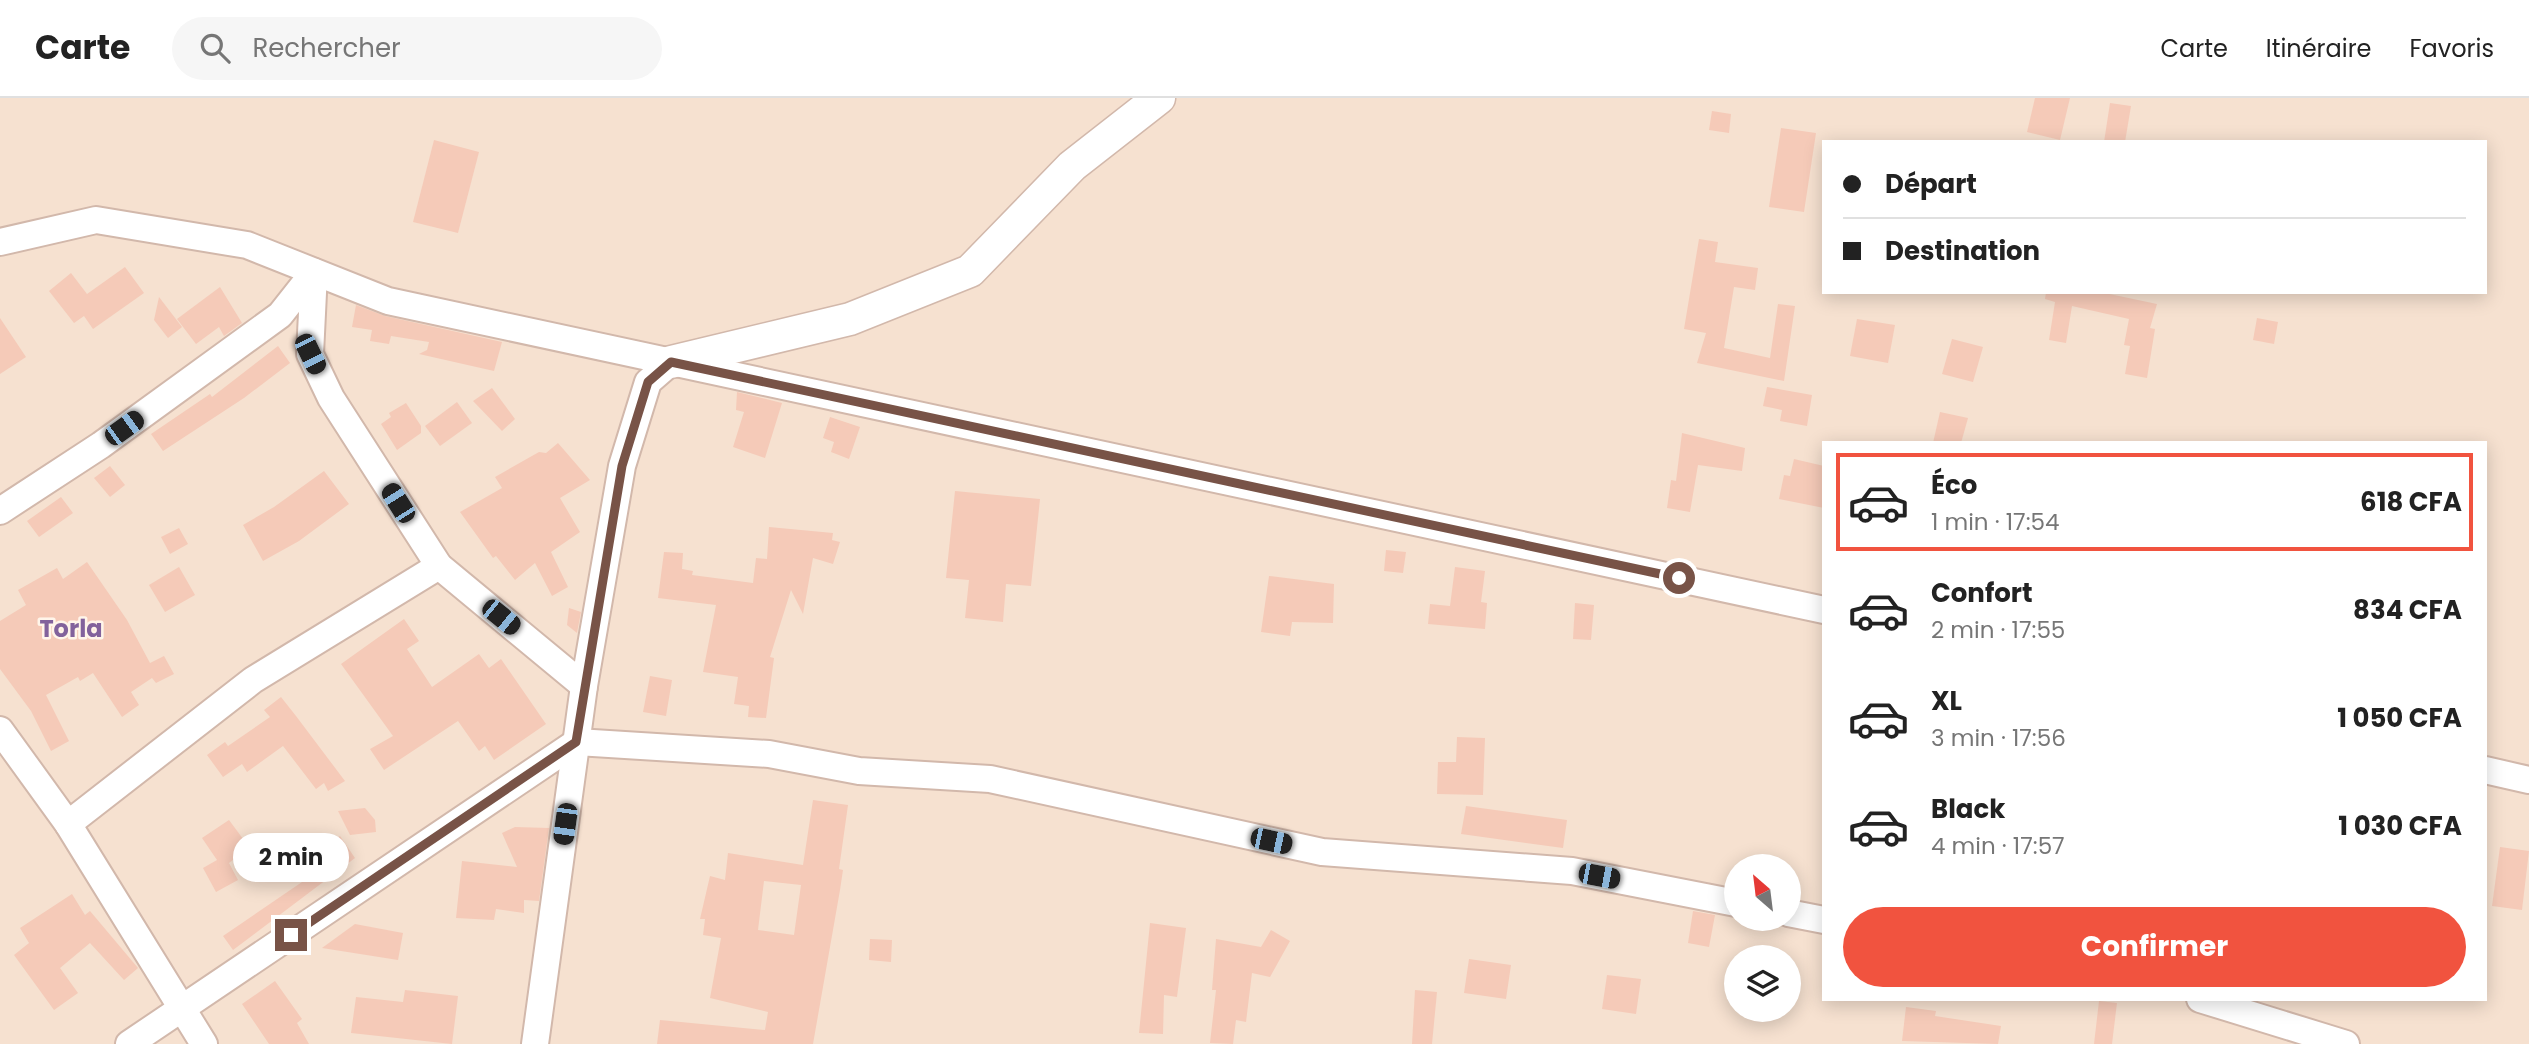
<!DOCTYPE html>
<html lang="fr">
<meta charset="utf-8">
<style>
body{margin:0;font-family:Poppins,sans-serif;background:#f6f6f6;color:#222;height:100vh;display:flex;flex-direction:column;font-size:26px;white-space:nowrap}
*{box-sizing:border-box;margin:0}
p{font-size:23px;color:#767676}
.icon{flex:none;width:38px;height:38px;fill:none;stroke:currentColor;stroke-width:2;stroke-linecap:round;stroke-linejoin:round}
.map{position:relative;flex:1;overflow:hidden}
.drawer{position:absolute;left:1822px;top:343px;width:665px;height:560px;display:flex;flex-direction:column;background:#fff;border-radius:0px;box-shadow:0 4px 18px #0003}
.drawer>*{flex:none}
.top-card{position:absolute;left:1822px;top:42px;width:665px;height:154px;border-radius:0px;box-shadow:0 4px 18px #0003;display:grid;align-content:center;height:154px;padding:0 21px;background:#fff}
.needle{width:46px;rotate:332deg}
.controls{position:absolute;left:1724px;top:756px;display:grid;gap:14px}
.controls a{display:grid;place-items:center;width:77px;height:77px;border-radius:50%;background:#fff;box-shadow:0 4px 18px #0003;font-size:35px}
.end{position:absolute;width:32px;height:32px;margin:-16px;border:9px solid #785347;background:#fff;box-shadow:0 0 0 4px #fff}
.from{border-radius:50%}
.bubble{position:absolute;height:49px;border-radius:24px;background:#fff;box-shadow:0 4px 18px #0003;font-size:23px;font-weight:700;line-height:49px;text-align:center}
.car{position:absolute;width:21px;height:42px;margin:-21px -10px;border-radius:9px;box-shadow:0 0 5px 2px #0007;background:linear-gradient(#222 24%,#8ab4d8 0 40%,#222 0 76%,#8ab4d8 0 86%,#222 0)}
.top-card b{display:flex;align-items:center;gap:24px;height:66px;font-size:26px}
.top-card b+b{border-top:2px solid #e0e0e0}
.top-card i{width:18px;height:18px;background:#222}
ul{padding:12px 0 0;list-style:none}
li{display:flex;align-items:center;gap:21px;height:98px;margin:0 14px 10px;padding:0 7px;border:4px solid transparent;border-radius:0px}
li div{flex:1}
li b{display:block;font-size:26px}
li em{font-style:normal;font-weight:700}
li.selected{border-color:#f1533f}
li>.icon{width:63px;height:63px;stroke-width:1.5}
.action{display:flex;gap:14px;margin-top:auto;padding:14px 21px}
.action a{flex:1;height:80px;border-radius:42px;background:#f1533f;color:#fff;font-size:28px;font-weight:700;line-height:80px;text-align:center}
header{display:flex;align-items:center;gap:42px;box-sizing:border-box;height:98px;padding:0 35px;background:#fff;border-bottom:2px solid #e0e0e0}
header strong{font-size:33px}
nav{display:flex;gap:38px;margin-inline-start:auto;font-size:24px}
.search{width:490px;height:63px;background:#f6f6f6;display:flex;align-items:center;gap:18px;box-sizing:border-box;padding:0 24px;border-radius:38px;color:#767676;font-size:26px}
.map>svg:first-child{display:block}
.residential{fill:#f6e1d0;fill-rule:evenodd}
.building{fill:#f5cab8;fill-rule:evenodd}
.lines{fill:none;stroke-linecap:round;stroke-linejoin:round}
.minor-casing{stroke:#d2b8ab;stroke-width:30}
.tertiary-casing{stroke:#d2b8ab;stroke-width:35}
.minor{stroke:#fff;stroke-width:26}
.tertiary{stroke:#fff;stroke-width:32}
.route{stroke:#785347;stroke-width:9}
.labels{text-anchor:middle;stroke-width:5;stroke-linejoin:round;paint-order:stroke}
.quarter-label{font-size:24px;font-weight:bold;fill:#82629c;stroke:#fff5ea}
</style>
<header>
<strong>Carte</strong>
<div class="search"><svg class="icon" aria-label="search" viewBox="0 0 24 24"><circle cx="10" cy="10" r="6"/><path d="M15 15l6 6"/></svg>Rechercher</div>
<nav><a>Carte</a><a>Itinéraire</a><a>Favoris</a></nav>
</header>
<div class="map">
<svg width="2529" height="946" viewBox="0 0 2529 946">
<rect width="100%" height="100%" fill="#fef0e3"/>
<!-- residential -->
<path class="residential" d="M0,0H2529V946H0ZM1824,44H2485V194H1824ZM1824,345H2485V901H1824ZM1736,768H1788V821H1736ZM1736,859H1788V912H1736Z"/>
<!-- building -->
<g class="building">
<polygon points="2035,0 2070,0 2060,42 2027,34"/>
<polygon points="2110,5 2131,8 2125,44 2104,44"/>
<polygon points="1712,13 1731,16 1729,35 1709,32"/>
<polygon points="1781,30 1816,35 1804,114 1769,109"/>
<polygon points="434,42 479,54 458,135 413,124"/>
<polygon points="1699,141 1718,144 1715,164 1758,170 1755,192 1734,189 1724,250 1770,260 1778,206 1795,208 1784,283 1697,265 1706,235 1684,231"/>
<polygon points="125,169 144,195 93,231 84,218 74,225 49,193 71,175 87,196"/>
<polygon points="220,189 242,225 224,238 219,229 196,246 177,221"/>
<polygon points="2046,194 2100,194 2157,206 2150,230 2155,231 2147,280 2125,276 2130,248 2124,247 2129,221 2072,208 2066,245 2049,242 2055,204 2045,201"/>
<polygon points="159,199 182,229 168,240 154,222"/>
<polygon points="356,207 385,218 502,244 494,273 419,256 427,252 429,244 391,238 389,246 370,243 372,232 352,229"/>
<polygon points="0,220 26,259 0,276"/>
<polygon points="2257,220 2278,224 2274,246 2253,242"/>
<polygon points="1857,221 1895,227 1888,265 1850,258"/>
<polygon points="1952,241 1983,249 1973,284 1942,276"/>
<polygon points="278,248 290,265 244,300 163,353 151,336 210,296 212,299"/>
<polygon points="1767,289 1812,297 1807,328 1780,323 1782,312 1763,308"/>
<polygon points="492,290 515,321 502,333 473,303"/>
<polygon points="737,294 782,305 765,360 733,349 744,314 736,312"/>
<polygon points="457,304 472,325 440,348 425,328"/>
<polygon points="406,305 421,328 421,335 397,352 381,326 391,319 389,315"/>
<polygon points="1940,314 1968,320 1961,345 1933,345"/>
<polygon points="830,319 860,329 849,361 831,354 834,344 823,340"/>
<polygon points="1682,335 1745,350 1742,373 1698,367 1690,414 1667,410 1671,382 1676,383"/>
<polygon points="558,345 590,382 560,400 580,434 551,454 568,489 552,498 535,465 515,482 496,458 493,460 460,414 502,390 495,379 539,354 546,355"/>
<polygon points="1794,361 1824,368 1824,410 1779,401 1784,377 1790,378"/>
<polygon points="110,368 125,387 110,399 94,380"/>
<polygon points="324,373 349,406 299,443 263,463 243,427 274,409"/>
<polygon points="955,393 1040,401 1031,488 1006,486 1003,524 965,520 969,482 946,480"/>
<polygon points="61,399 73,415 39,439 27,423"/>
<polygon points="769,429 833,435 832,442 840,444 833,466 813,460 803,516 791,492 770,559 774,560 766,620 748,619 749,608 734,606 738,579 703,574 716,507 658,500 664,454 683,455 682,471 693,473 692,477 753,485 756,460 767,461"/>
<polygon points="179,430 188,446 170,456 161,439"/>
<polygon points="1386,452 1406,454 1403,475 1384,473"/>
<polygon points="87,464 127,522 150,565 164,558 174,576 156,585 152,580 131,594 139,607 122,619 93,575 80,583 78,579 46,597 69,643 51,653 31,613 0,571 0,523 26,507 18,492 57,470 63,481"/>
<polygon points="179,469 195,497 165,514 149,487"/>
<polygon points="1455,469 1485,473 1481,504 1487,505 1485,531 1428,526 1430,506 1450,508"/>
<polygon points="1269,478 1334,486 1333,525 1292,524 1290,538 1261,534"/>
<polygon points="1575,505 1594,507 1591,542 1573,541"/>
<polygon points="569,510 581,514 577,535 567,527"/>
<polygon points="404,521 419,543 407,551 432,589 479,556 489,570 501,561 546,626 494,662 485,648 479,653 458,623 384,672 370,651 393,638 341,566"/>
<polygon points="650,578 672,582 666,618 643,614"/>
<polygon points="281,599 296,618 345,683 328,693 324,685 316,691 283,648 247,674 242,666 223,679 207,657 225,644 228,648 270,619 264,612"/>
<polygon points="1457,639 1485,640 1483,697 1437,696 1438,664 1456,664"/>
<path d="M813,702L848,707L839,771L843,772L840,792L813,946H657L660,922L765,932L768,914L710,900L721,840L703,837L705,821H700L710,778L725,782L728,755L803,767ZM764,783L801,787L794,837L758,832Z"/>
<polygon points="1466,708 1567,722 1563,750 1461,736"/>
<polygon points="365,710 375,722 376,734 350,737 338,713"/>
<polygon points="229,722 249,749 229,765 238,782 216,794 203,770 217,762 202,740"/>
<polygon points="515,729 549,730 539,803 524,802 524,815 496,811 494,822 456,820 462,763 517,769 502,735"/>
<polygon points="340,738 355,760 233,852 223,838 302,784 293,771"/>
<polygon points="2500,749 2529,753 2522,812 2492,808"/>
<polygon points="72,796 85,817 90,813 138,870 124,882 90,845 60,870 78,895 54,912 14,857 29,845 20,830"/>
<polygon points="1693,813 1715,817 1709,849 1688,845"/>
<polygon points="1150,825 1186,830 1177,899 1164,897 1163,936 1139,935"/>
<polygon points="355,826 403,835 398,862 322,850"/>
<polygon points="1271,832 1290,843 1270,879 1252,875 1246,924 1236,922 1233,946 1210,945 1216,892 1212,892 1216,841 1261,849"/>
<polygon points="870,841 892,842 891,864 869,862"/>
<polygon points="1469,861 1511,867 1506,901 1464,895"/>
<polygon points="1607,877 1641,881 1636,916 1602,911"/>
<polygon points="275,883 302,921 297,925 309,946 269,946 242,906"/>
<polygon points="405,892 458,898 452,946 351,935 356,899 403,904"/>
<polygon points="1415,892 1437,894 1432,946 1412,946"/>
<polygon points="2099,903 2117,905 2112,946 2094,946"/>
<polygon points="1906,909 1936,913 1935,918 2001,928 1998,946 1902,943"/>
</g>
<g class="lines">
<defs>
<g id="minor">
<polyline points="0,144 96,122 247,147 388,203 1824,512"/>
<polyline points="314,174 310,256 331,300 439,468 584,588"/>
<polyline points="0,413 101,347 280,217 314,174"/>
<polyline points="0,632 68,726 204,946"/>
<polyline points="2485,672 2529,682"/>
<polyline points="68,726 253,582 439,468"/>
<polyline points="1788,815 1824,822"/>
<polyline points="2200,901 2346,946"/>
<polyline points="129,946 577,644 769,656 859,673 990,681 1322,754 1572,773 1736,805"/>
<polyline points="535,946 584,588 622,368 648,284 671,264"/>
</g>
<polyline id="tertiary" points="671,264 850,221 970,173 1072,68 1159,0"/>
</defs>
<!-- minor casing -->
<use href="#minor" class="minor-casing"/>
<!-- tertiary casing -->
<use href="#tertiary" class="tertiary-casing"/>
<!-- minor -->
<use href="#minor" class="minor"/>
<!-- tertiary -->
<use href="#tertiary" class="tertiary"/>
</g>
<g class="lines">
<!-- route -->
<polyline class="route" points="291,837 576,644 622,368 648,284 671,264 1679,480"/>
</g>
<g class="labels">
<!-- quarter labels -->
<g class="quarter-label">
<text x="71" y="539">Torla</text>
</g>
</g>
</svg>
<div class="controls">
<a><svg class="needle" viewBox="-14 -14 28 28"><path d="M0-13l5 13h-10z" fill="#e53935"/><path d="M0 13l5-13h-10z" fill="#767676"/></svg></a>
<a><svg class="icon" aria-label="layers" viewBox="0 0 24 24"><path d="M12 4l9 5-9 5-9-5zM3 14l9 5 9-5"/></svg></a>
</div>
<i class="end from" style="left:1679px;top:480px"></i>
<i class="end" style="left:291px;top:837px"></i>
<div class="bubble" style="left:233px;top:735px;width:116px">2 min</div>
<i class="car" style="left:310px;top:256px;rotate:154deg"></i>
<i class="car" style="left:124px;top:330px;rotate:54deg"></i>
<i class="car" style="left:398px;top:405px;rotate:328deg"></i>
<i class="car" style="left:501px;top:519px;rotate:129deg"></i>
<i class="car" style="left:565px;top:726px;rotate:188deg"></i>
<i class="car" style="left:1271px;top:743px;rotate:102deg"></i>
<i class="car" style="left:1599px;top:778px;rotate:101deg"></i>
<div class="top-card">
<b><i class="from"></i>Départ</b>
<b><i></i>Destination</b>
</div>
<section class="drawer">
<ul>
<li class="selected"><svg class="icon" aria-label="car" viewBox="0 0 24 24"><path d="M5 17H2v-5l4-1 3-4h7l3 4 3 1v5h-3M9 17h6M6 11h13"/><circle cx="7" cy="17" r="2"/><circle cx="17" cy="17" r="2"/></svg><div><b>Éco</b><p>1 min · 17:54</p></div><em>618 CFA</em></li>
<li><svg class="icon" aria-label="car" viewBox="0 0 24 24"><path d="M5 17H2v-5l4-1 3-4h7l3 4 3 1v5h-3M9 17h6M6 11h13"/><circle cx="7" cy="17" r="2"/><circle cx="17" cy="17" r="2"/></svg><div><b>Confort</b><p>2 min · 17:55</p></div><em>834 CFA</em></li>
<li><svg class="icon" aria-label="car" viewBox="0 0 24 24"><path d="M5 17H2v-5l4-1 3-4h7l3 4 3 1v5h-3M9 17h6M6 11h13"/><circle cx="7" cy="17" r="2"/><circle cx="17" cy="17" r="2"/></svg><div><b>XL</b><p>3 min · 17:56</p></div><em>1 050 CFA</em></li>
<li><svg class="icon" aria-label="car" viewBox="0 0 24 24"><path d="M5 17H2v-5l4-1 3-4h7l3 4 3 1v5h-3M9 17h6M6 11h13"/><circle cx="7" cy="17" r="2"/><circle cx="17" cy="17" r="2"/></svg><div><b>Black</b><p>4 min · 17:57</p></div><em>1 030 CFA</em></li>
</ul>
<div class="action"><a>Confirmer</a></div>
</section>
</div>
